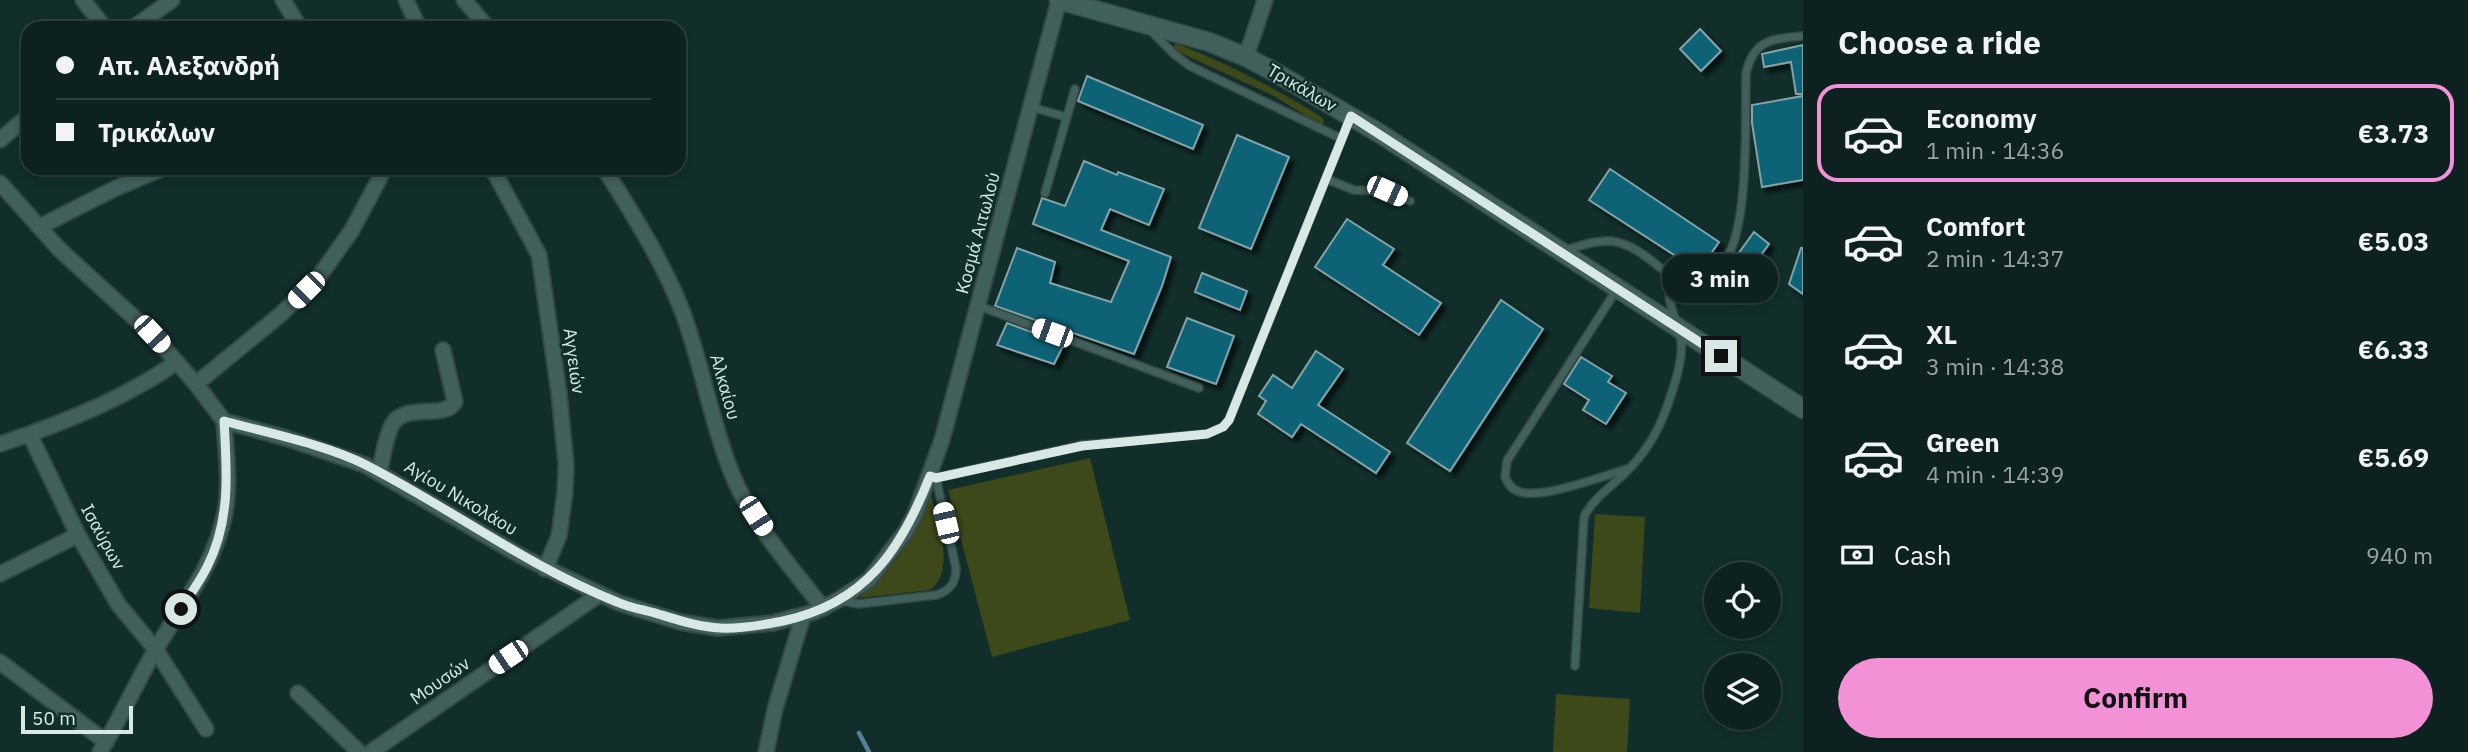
<!DOCTYPE html>
<meta charset="utf-8">
<style>
body{margin:0;font-family:"IBM Plex Sans",sans-serif;background:#162a29;color:#f1f3f6;height:100vh;display:flex;flex-direction:column;font-size:26px;white-space:nowrap}
*{box-sizing:border-box;margin:0}
p{font-size:23px;color:#9aa4a5}
.icon{flex:none;width:38px;height:38px;fill:none;stroke:currentColor;stroke-width:2;stroke-linecap:round;stroke-linejoin:round}
.map{position:relative;flex:1;overflow:hidden}
.drawer{display:flex;flex-direction:column;background:#0d2220;width:665px}
.drawer>*{flex:none}
.guide{position:absolute;left:21px;top:21px;width:665px;height:154px;border-radius:21px;box-shadow:0 4px 10px #0003,0 0 0 2px #2d3f3e;display:grid;align-content:center;height:154px;padding:0 35px;background:#0d2220}
.controls{position:absolute;left:1704px;top:562px;display:grid;gap:14px}
.controls a{display:grid;place-items:center;width:77px;height:77px;border-radius:50%;background:#0d2220;box-shadow:0 4px 10px #0003,0 0 0 2px #2d3f3e;font-size:35px}
.scale{position:absolute;left:21px;bottom:18px;width:112px;box-sizing:border-box;padding-left:7px;border:4px solid #d8e8e5;border-top:0;font-size:19px;line-height:24px;white-space:nowrap;color:#d8e8e5;-webkit-text-stroke:5px #112e2a;paint-order:stroke}
.end{position:absolute;width:32px;height:32px;margin:-16px;border:9px solid #d8e8e5;background:#111;box-shadow:0 0 0 4px #111}
.from{border-radius:50%}
.bubble{position:absolute;height:49px;border-radius:24px;background:#0d2220;box-shadow:0 4px 10px #0003,0 0 0 2px #2d3f3e;font-size:23px;font-weight:700;line-height:49px;text-align:center}
.car{position:absolute;width:21px;height:42px;margin:-21px -10px;border-radius:9px;box-shadow:0 0 5px 2px #0007;background:linear-gradient(#fff 24%,#345 0 40%,#fff 0 76%,#345 0 86%,#fff 0)}
.guide b{display:flex;align-items:center;gap:24px;height:66px;font-size:26px}
.guide b+b{border-top:2px solid #2d3f3e}
.guide i{width:18px;height:18px;background:#f1f3f6}
ul{padding:0;list-style:none}
li{display:flex;align-items:center;gap:21px;height:98px;margin:0 14px 10px;padding:0 21px;border:4px solid transparent;border-radius:21px}
li div{flex:1}
li b{display:block;font-size:26px}
li em{font-style:normal;font-weight:700}
li.current{border-color:#f391d6}
li>.icon{width:63px;height:63px;stroke-width:1.5}
h2{padding:0 35px;font-size:32px;line-height:84px}
.pay{display:flex;align-items:center;gap:18px;height:77px;padding:0 35px;font-size:26px}
.pay p{margin-inline-start:auto}
.action{display:flex;gap:14px;margin-top:auto;padding:14px 35px}
.action a{flex:1;height:80px;border-radius:42px;background:#f391d6;color:#111;font-size:28px;font-weight:700;line-height:80px;text-align:center}
main{display:flex;flex:1;min-height:0}
.map>svg:first-child{display:block}
.green{fill:#3e4919}
.lines{fill:none;stroke-linecap:round;stroke-linejoin:round}
.stream{stroke:#597e97;stroke-width:4.5}
.building{fill:#0a6475;stroke:#83a2a9;stroke-width:2;filter:url(#shadow)}
.lane-casing{stroke:#344845;stroke-width:10}
.street-casing{stroke:#344845;stroke-width:18}
.secondary-casing{stroke:#344845;stroke-width:21}
.lane{stroke:#42605b;stroke-width:7}
.street{stroke:#42605b;stroke-width:14}
.secondary{stroke:#42605b;stroke-width:18}
.route{stroke:#d8e8e5;stroke-width:9}
.labels{text-anchor:middle;stroke-width:5;stroke-linejoin:round;paint-order:stroke}
.street-label{font-size:18px;fill:#d8e8e5;stroke:#112e2a}
</style>
<main>
<div class="map">
<svg width="1803" height="752" viewBox="0 0 1803 752">
<defs>
<filter id="shadow"><feDropShadow dx="5" dy="5" stdDeviation="2" flood-color="#0009"/></filter>
</defs>
<rect width="100%" height="100%" fill="#112e2a"/>
<!-- green -->
<g class="green">
<path d="M1175,43C1227,63 1275,88 1323,118L1324,122L1322,126L1274,96L1183,54H1177L1173,51Z"/>
<polygon points="1090,458 1130,620 992,657 948,490"/>
<path d="M931,496C939,519 956,576 929,590L859,598L887,571L899,556Z"/>
<polygon points="1595,514 1645,517 1640,613 1589,608"/>
<polygon points="1556,694 1630,699 1627,752 1553,752"/>
</g>
<g class="lines">
<!-- stream -->
<polyline class="stream" points="859,733 869,752"/>
</g>
<!-- building -->
<g class="building">
<polygon points="1700,29 1721,51 1701,71 1680,49"/>
<polygon points="1803,45 1803,94 1796,94 1791,62 1764,67 1762,54"/>
<polygon points="1087,76 1203,125 1193,149 1078,101"/>
<polygon points="1803,96 1803,180 1762,187 1752,123 1752,105"/>
<polygon points="1237,135 1289,157 1251,249 1199,228"/>
<polygon points="1084,161 1117,175 1118,172 1164,189 1149,225 1110,209 1101,230 1171,257 1162,286 1134,354 995,306 1017,248 1055,262 1050,283 1111,302 1129,261 1033,224 1042,198 1065,206"/>
<polygon points="1610,169 1719,242 1699,271 1589,200"/>
<polygon points="1347,219 1394,249 1383,265 1441,303 1419,335 1315,267"/>
<polygon points="1754,232 1769,244 1730,298 1714,287"/>
<polygon points="1801,248 1803,248 1803,294 1789,284"/>
<polygon points="1202,273 1247,291 1240,310 1195,292"/>
<polygon points="1501,300 1543,329 1450,471 1407,443"/>
<polygon points="1187,318 1234,336 1216,384 1167,367"/>
<polygon points="1007,323 1064,344 1054,364 997,345"/>
<polygon points="1316,351 1343,369 1318,405 1390,452 1376,473 1301,424 1292,437 1258,414 1266,401 1259,396 1273,375 1292,388"/>
<polygon points="1581,357 1612,376 1608,382 1626,393 1606,424 1583,410 1589,400 1564,384"/>
</g>
<g class="lines">
<defs>
<g id="lane">
<polyline points="1151,31 1175,55 1190,66 1342,139"/>
<polyline points="1031,107 1066,117"/>
<polyline points="1326,179 1354,190 1387,191 1410,201"/>
<polyline points="1045,193 1075,89"/>
<path d="M1566,250C1580,246 1595,240 1610,241C1636,243 1658,267 1678,282"/>
<path d="M1617,289L1507,461L1505,477C1508,484 1512,490 1520,492C1543,499 1603,476 1627,469"/>
<polyline points="979,306 1199,388"/>
<polyline points="936,478 1082,445 1207,434 1223,427 1229,420 1351,116"/>
<path d="M838,600L858,604L936,595C950,591 956,583 956,568L936,478L933,476"/>
<path d="M1575,666L1584,517C1594,496 1616,484 1631,467C1650,447 1662,424 1670,398C1676,381 1683,359 1681,341C1680,328 1666,300 1670,290C1674,278 1693,279 1703,276C1711,273 1719,267 1724,261C1750,231 1745,114 1746,73C1754,39 1772,39 1803,36"/>
</g>
<g id="street">
<polyline points="83,0 105,28"/>
<polyline points="283,0 300,28"/>
<polyline points="406,0 419,28"/>
<polyline points="464,0 488,28"/>
<polyline points="133,28 172,0"/>
<polyline points="1246,57 1265,0"/>
<polyline points="0,140 28,116"/>
<polyline points="492,168 539,255 559,393 566,464 565,492 559,536 545,569"/>
<path d="M604,168C633,215 663,261 683,313C703,368 712,427 735,481C756,528 792,568 823,608"/>
<polyline points="0,183 59,249 152,334 196,384 224,421 286,438 365,465 521,556 619,603 680,622 718,628 773,623 814,612 838,600 869,580 906,531 915,514 942,440 1059,0"/>
<polyline points="39,227 116,188 164,168"/>
<polyline points="196,384 280,315 318,278 352,230 385,168"/>
<polyline points="30,435 78,535 118,604 156,650 206,729"/>
<path d="M0,444C62,424 124,399 177,362"/>
<path d="M379,473C383,458 385,438 392,425C404,402 444,420 455,402L443,350"/>
<polyline points="0,574 78,535"/>
<polyline points="0,662 106,742"/>
<polyline points="298,693 359,752"/>
<path d="M100,752C120,719 136,683 156,649C182,605 213,567 224,517C231,486 226,452 224,421"/>
<polyline points="371,752 600,594"/>
<polyline points="766,752 775,709 803,616"/>
</g>
<polyline id="secondary" points="1059,0 1209,42 1246,57 1278,74 1379,133 1803,409"/>
</defs>
<!-- lane casing -->
<use href="#lane" class="lane-casing"/>
<!-- street casing -->
<use href="#street" class="street-casing"/>
<!-- secondary casing -->
<use href="#secondary" class="secondary-casing"/>
<!-- lane -->
<use href="#lane" class="lane"/>
<!-- street -->
<use href="#street" class="street"/>
<!-- secondary -->
<use href="#secondary" class="secondary"/>
</g>
<g class="lines">
<!-- route -->
<path class="route" d="M181,609C190,595 200,581 207,567C231,520 227,471 224,421C268,433 327,445 366,465C452,509 527,566 617,602C630,608 645,610 658,614C678,620 699,627 720,628C741,629 763,625 783,621C866,603 901,550 930,476L936,478L1082,446L1207,434L1223,427L1229,420L1351,116L1721,356"/>
</g>
<g class="labels">
<!-- street labels -->
<g class="street-label">
<text transform="translate(1302 88) rotate(30)" y="6">Τρικάλων</text>
<text transform="translate(978 233) rotate(-75)" y="6">Κοσμά Αιτωλού</text>
<text transform="translate(574 361) rotate(82)" y="6">Αγγειών</text>
<text transform="translate(725 387) rotate(74)" y="6">Αλκαίου</text>
<text transform="translate(461 498) rotate(31)" y="6">Αγίου Νικολάου</text>
<text transform="translate(103 537) rotate(61)" y="6">Ισαύρων</text>
<text transform="translate(440 681) rotate(-35)" y="6">Μουσών</text>
</g>
</g>
</svg>
<div class="controls">
<a><svg class="icon" aria-label="locate" viewBox="0 0 24 24"><circle cx="12" cy="12" r="6"/><path d="M12 2v4M12 18v4M2 12h4M18 12h4"/></svg></a>
<a><svg class="icon" aria-label="layers" viewBox="0 0 24 24"><path d="M12 4l9 5-9 5-9-5zM3 14l9 5 9-5"/></svg></a>
</div>
<div class="scale">50 m</div>
<i class="end from" style="left:181px;top:609px"></i>
<i class="end" style="left:1721px;top:356px"></i>
<div class="bubble" style="left:1662px;top:254px;width:116px">3 min</div>
<i class="car" style="left:1387px;top:191px;rotate:114deg"></i>
<i class="car" style="left:306px;top:290px;rotate:225deg"></i>
<i class="car" style="left:1052px;top:333px;rotate:290deg"></i>
<i class="car" style="left:152px;top:334px;rotate:137deg"></i>
<i class="car" style="left:756px;top:516px;rotate:147deg"></i>
<i class="car" style="left:946px;top:523px;rotate:347deg"></i>
<i class="car" style="left:508px;top:657px;rotate:236deg"></i>
<div class="guide">
<b><i class="from"></i>Απ. Αλεξανδρή</b>
<b><i></i>Τρικάλων</b>
</div>
</div>
<section class="drawer">
<h2>Choose a ride</h2>
<ul>
<li class="current"><svg class="icon" aria-label="car" viewBox="0 0 24 24"><path d="M5 17H2v-5l4-1 3-4h7l3 4 3 1v5h-3M9 17h6M6 11h13"/><circle cx="7" cy="17" r="2"/><circle cx="17" cy="17" r="2"/></svg><div><b>Economy</b><p>1 min · 14:36</p></div><em>€3.73</em></li>
<li><svg class="icon" aria-label="car" viewBox="0 0 24 24"><path d="M5 17H2v-5l4-1 3-4h7l3 4 3 1v5h-3M9 17h6M6 11h13"/><circle cx="7" cy="17" r="2"/><circle cx="17" cy="17" r="2"/></svg><div><b>Comfort</b><p>2 min · 14:37</p></div><em>€5.03</em></li>
<li><svg class="icon" aria-label="car" viewBox="0 0 24 24"><path d="M5 17H2v-5l4-1 3-4h7l3 4 3 1v5h-3M9 17h6M6 11h13"/><circle cx="7" cy="17" r="2"/><circle cx="17" cy="17" r="2"/></svg><div><b>XL</b><p>3 min · 14:38</p></div><em>€6.33</em></li>
<li><svg class="icon" aria-label="car" viewBox="0 0 24 24"><path d="M5 17H2v-5l4-1 3-4h7l3 4 3 1v5h-3M9 17h6M6 11h13"/><circle cx="7" cy="17" r="2"/><circle cx="17" cy="17" r="2"/></svg><div><b>Green</b><p>4 min · 14:39</p></div><em>€5.69</em></li>
</ul>
<div class="pay"><svg class="icon" aria-label="cash" viewBox="0 0 24 24"><path d="M3 7h18v10H3z"/><circle cx="12" cy="12" r="2"/></svg>Cash<p>940 m</p></div>
<div class="action"><a>Confirm</a></div>
</section>
</main>
